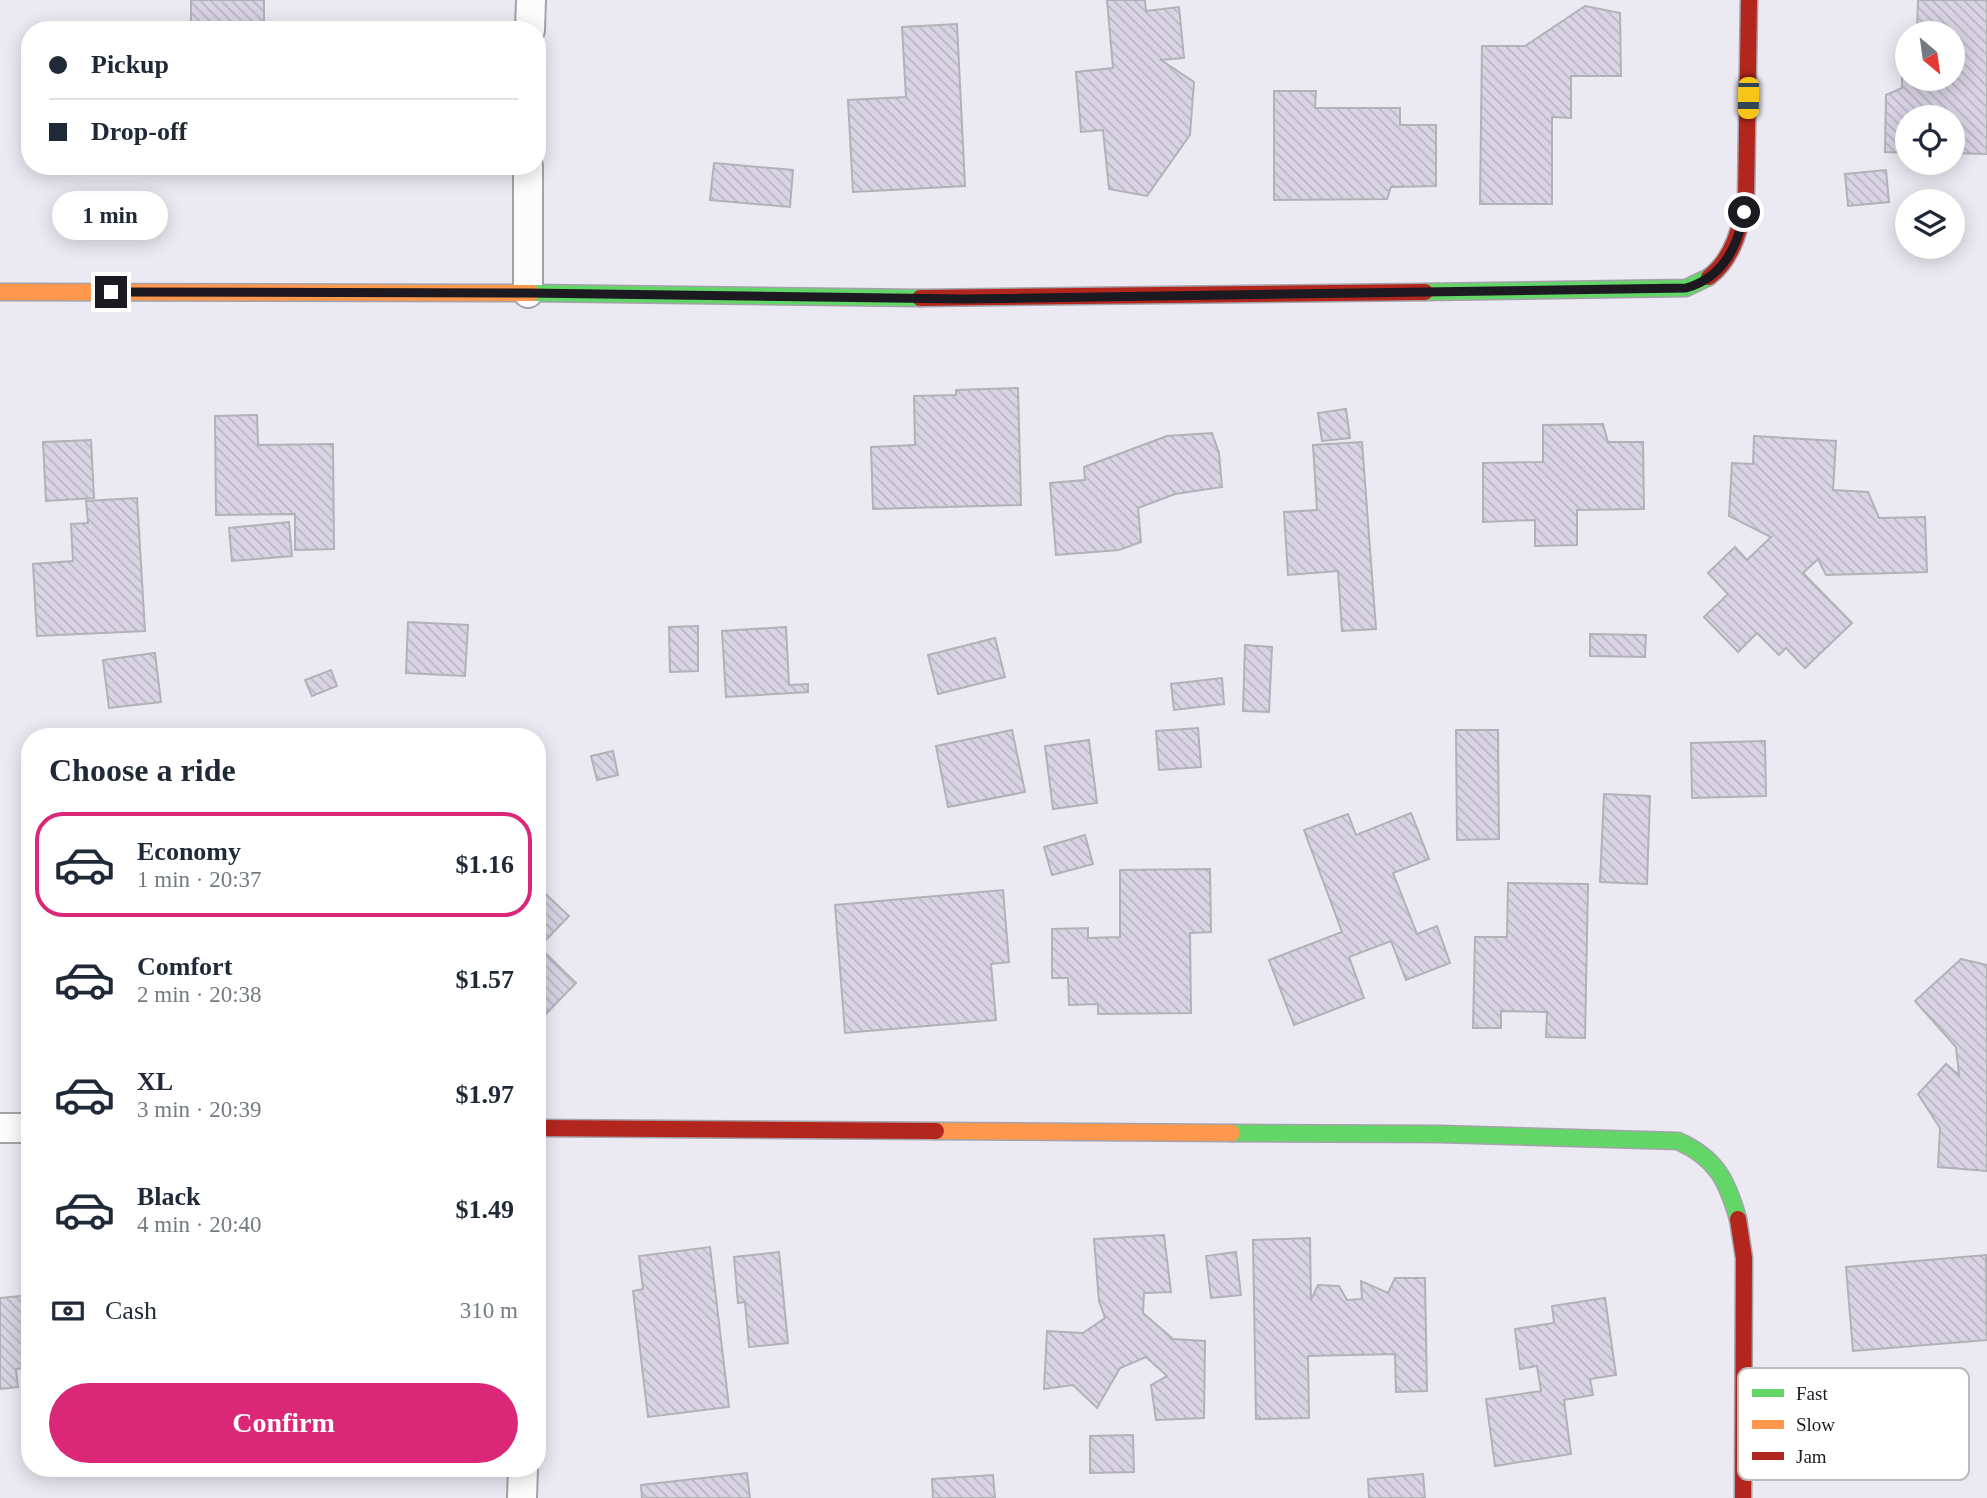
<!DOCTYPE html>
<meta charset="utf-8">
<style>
body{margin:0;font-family:"Times New Roman",serif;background:#f2f2f3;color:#1f2937;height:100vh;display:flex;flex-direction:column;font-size:26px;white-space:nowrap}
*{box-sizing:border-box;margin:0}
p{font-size:23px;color:#747a83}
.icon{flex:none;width:38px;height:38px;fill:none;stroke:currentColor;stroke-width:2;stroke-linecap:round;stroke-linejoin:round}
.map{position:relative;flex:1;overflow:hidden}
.sheet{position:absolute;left:21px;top:728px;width:525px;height:749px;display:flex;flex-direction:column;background:#fff;border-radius:28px;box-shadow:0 4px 18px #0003}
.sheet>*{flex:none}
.top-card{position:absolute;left:21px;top:21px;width:525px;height:154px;border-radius:28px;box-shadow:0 4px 18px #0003;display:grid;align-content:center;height:154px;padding:0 28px;background:#fff}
.needle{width:46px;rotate:151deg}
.tools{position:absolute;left:1895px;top:21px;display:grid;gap:14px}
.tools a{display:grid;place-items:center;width:70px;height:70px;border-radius:50%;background:#fff;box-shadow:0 4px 18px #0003;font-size:35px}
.end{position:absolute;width:32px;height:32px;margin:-16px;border:9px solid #1c1a20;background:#fff;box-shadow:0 0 0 4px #fff}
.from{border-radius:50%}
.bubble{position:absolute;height:49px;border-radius:24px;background:#fff;box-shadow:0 4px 18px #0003;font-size:23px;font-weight:600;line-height:49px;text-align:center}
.car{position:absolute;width:21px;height:42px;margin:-21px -10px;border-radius:9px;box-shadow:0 0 5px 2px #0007;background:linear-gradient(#f5c518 24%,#345 0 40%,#f5c518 0 76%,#345 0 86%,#f5c518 0)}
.top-card b{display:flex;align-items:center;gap:24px;height:66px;font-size:26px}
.top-card b+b{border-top:2px solid #e0e1e3}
.top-card i{width:18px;height:18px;background:#1f2937}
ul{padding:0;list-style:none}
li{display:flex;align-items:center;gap:21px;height:105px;margin:0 14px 10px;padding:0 14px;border:4px solid transparent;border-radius:28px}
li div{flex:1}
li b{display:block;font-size:26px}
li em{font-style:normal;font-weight:600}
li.selected{border-color:#db2777}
li>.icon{width:63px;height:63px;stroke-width:1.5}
h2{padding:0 28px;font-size:32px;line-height:84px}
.pay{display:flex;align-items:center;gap:18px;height:77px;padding:0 28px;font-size:26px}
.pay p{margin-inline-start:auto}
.primary-button{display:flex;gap:14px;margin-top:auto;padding:14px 28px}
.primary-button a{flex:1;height:80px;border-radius:42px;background:#db2777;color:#fff;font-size:28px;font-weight:600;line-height:80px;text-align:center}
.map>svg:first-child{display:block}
.building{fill:url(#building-back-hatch);stroke:#b3b1b8;stroke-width:2}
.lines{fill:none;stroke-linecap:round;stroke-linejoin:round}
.street-casing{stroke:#a4a2a8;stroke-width:32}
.fast-casing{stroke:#a4a2a8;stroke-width:19}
.slow-casing{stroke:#a4a2a8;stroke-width:19}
.jam-casing{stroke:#a4a2a8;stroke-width:19}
.street{stroke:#fcfcfd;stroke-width:28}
.fast{stroke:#63d668;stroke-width:16}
.slow{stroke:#ff974d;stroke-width:16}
.jam{stroke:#b3261e;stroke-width:16}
.route{stroke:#1c1a20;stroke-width:9}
.key{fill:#fff;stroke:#bbbabc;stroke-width:2}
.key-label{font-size:19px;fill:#1c1a20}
</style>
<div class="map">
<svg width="1987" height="1498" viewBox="0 0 1987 1498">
<defs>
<pattern id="building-back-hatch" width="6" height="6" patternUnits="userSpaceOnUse" patternTransform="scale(1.75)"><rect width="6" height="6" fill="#d9d4e4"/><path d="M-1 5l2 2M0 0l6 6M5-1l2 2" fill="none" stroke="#bab5c3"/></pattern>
</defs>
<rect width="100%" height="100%" fill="#ebe9f2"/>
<!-- building -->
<g class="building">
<rect x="191" y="0" width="73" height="30"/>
<polygon points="1107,0 1145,0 1146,11 1179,7 1184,58 1161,60 1194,82 1190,135 1147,196 1109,189 1103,130 1081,132 1076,72 1113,68"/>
<polygon points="1918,0 1987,0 1987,154 1953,153 1953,117 1908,117 1908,153 1885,152 1886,95 1902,88 1902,42 1908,42 1908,79 1953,79 1953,33 1917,33"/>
<polygon points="1585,6 1620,13 1621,76 1571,76 1571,118 1552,117 1552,204 1480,204 1482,46 1525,46"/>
<polygon points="957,24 965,186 853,192 848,100 906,97 902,27"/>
<polygon points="1274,91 1316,91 1315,108 1400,108 1400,125 1436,125 1436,186 1391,187 1387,199 1274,200"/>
<polygon points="714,163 793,170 790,207 710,200"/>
<polygon points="1886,170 1889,202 1848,206 1845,174"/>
<polygon points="1018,388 1021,505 873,509 871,447 915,445 914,396 956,395 956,390"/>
<polygon points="1346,409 1350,438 1322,441 1318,413"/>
<polygon points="257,415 258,445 333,444 334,549 295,550 295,514 216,515 215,416"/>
<polygon points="1603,424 1608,442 1643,442 1644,509 1577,510 1577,545 1535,546 1535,520 1483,522 1483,463 1543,462 1543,425"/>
<polygon points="1212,433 1219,453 1222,487 1175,494 1138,508 1141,542 1119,550 1056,555 1050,483 1085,480 1084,467 1167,436"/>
<polygon points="1754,436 1836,441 1833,490 1868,492 1879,518 1925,517 1927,572 1826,575 1818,559 1803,573 1852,623 1805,668 1786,648 1779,655 1757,633 1738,652 1704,617 1728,594 1708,573 1735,547 1747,560 1771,537 1729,516 1732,463 1753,464"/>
<polygon points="91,440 94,498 46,501 43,442"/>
<polygon points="1362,442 1376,629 1342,631 1338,571 1288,575 1284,512 1317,510 1313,445"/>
<polygon points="137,498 145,631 37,636 33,564 73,561 71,524 88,523 86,501"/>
<polygon points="289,522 292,556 232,561 229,528"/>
<polygon points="408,622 468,625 465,676 406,673"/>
<polygon points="698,626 698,671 670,672 669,627"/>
<polygon points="786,627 789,685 808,684 808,692 726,697 722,631"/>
<polygon points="1590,634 1646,635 1645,657 1590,656"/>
<polygon points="995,638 1005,677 938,694 928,655"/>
<polygon points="1245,645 1272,647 1269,712 1243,711"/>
<polygon points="155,653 161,702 109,708 103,660"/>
<polygon points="331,670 337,686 312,696 305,680"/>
<polygon points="1222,678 1224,704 1174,710 1171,684"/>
<polygon points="1198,728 1201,767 1159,770 1156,731"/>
<polygon points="1012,730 1025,792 948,807 936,746"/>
<polygon points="1456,730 1498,730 1499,839 1457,840"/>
<polygon points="1089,740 1097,803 1053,809 1045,746"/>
<polygon points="1765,741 1766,796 1692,798 1691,743"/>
<polygon points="613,751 618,775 597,780 591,756"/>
<polygon points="1604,794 1650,796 1647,884 1600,882"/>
<polygon points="1411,813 1429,859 1393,873 1417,934 1437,926 1450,963 1406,980 1391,941 1349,957 1364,998 1294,1025 1269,960 1342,932 1304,830 1348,814 1356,835"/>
<polygon points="1085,835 1093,864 1052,875 1044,847"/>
<polygon points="1210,869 1211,932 1190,933 1191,1013 1098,1014 1098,1004 1069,1005 1068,978 1052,978 1052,929 1088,928 1088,938 1120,937 1120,870"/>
<polygon points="1508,883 1588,884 1585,1038 1546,1037 1547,1012 1501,1011 1501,1028 1473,1028 1475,937 1507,937"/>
<polygon points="537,886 569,916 539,947 576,983 538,1022"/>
<polygon points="1003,890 1009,962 991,964 996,1020 845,1033 835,905"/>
<polygon points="1961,959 1987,965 1987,1171 1938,1167 1940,1128 1918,1094 1946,1064 1959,1075 1956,1047 1915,1001"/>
<polygon points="1164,1235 1171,1292 1144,1293 1143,1313 1173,1339 1205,1341 1204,1418 1156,1420 1151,1385 1167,1376 1146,1357 1120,1368 1097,1408 1073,1385 1044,1389 1047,1331 1083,1333 1105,1318 1099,1301 1094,1239"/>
<polygon points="1310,1238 1311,1300 1318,1285 1339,1286 1347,1300 1362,1299 1361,1281 1388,1293 1395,1278 1425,1278 1427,1391 1396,1392 1395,1354 1308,1356 1309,1418 1256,1419 1253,1240"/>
<polygon points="710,1247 729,1407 648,1417 633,1291 643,1289 639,1256"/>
<polygon points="779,1252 788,1343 749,1347 745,1302 738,1303 734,1257"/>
<polygon points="1236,1252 1241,1295 1211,1298 1206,1256"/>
<polygon points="1986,1255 1987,1340 1853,1351 1846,1267"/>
<polygon points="30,1295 30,1367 16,1369 18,1387 0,1389 0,1298"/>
<polygon points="1605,1298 1616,1375 1590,1379 1593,1395 1564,1400 1571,1454 1495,1466 1486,1399 1541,1391 1537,1366 1520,1369 1515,1329 1554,1323 1552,1306"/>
<polygon points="1133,1435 1134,1472 1090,1473 1090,1436"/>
<polygon points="747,1473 750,1498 642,1498 641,1485"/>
<polygon points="1423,1474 1425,1498 1369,1498 1368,1479"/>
<polygon points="993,1475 995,1498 933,1498 932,1479"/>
</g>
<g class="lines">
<defs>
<g id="street">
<polyline points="530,30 531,0"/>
<polyline points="528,166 528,293"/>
<polyline points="0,1128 30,1128"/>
<polyline points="522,1498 523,1468"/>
</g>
<g id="fast">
<polyline points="1425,292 1686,288 1709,277"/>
<polyline points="532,293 920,298"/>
<path d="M1232,1133L1440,1134L1678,1141C1716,1158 1727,1180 1738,1219"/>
</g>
<g id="slow">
<polyline points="0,292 532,293"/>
<polyline points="936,1131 1232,1133"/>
</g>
<g id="jam">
<path d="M1709,277C1734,258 1741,226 1746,196L1749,0"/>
<polyline points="920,298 1425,292"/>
<polyline points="537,1128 936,1131"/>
<polyline points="1738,1219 1744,1258 1743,1498"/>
</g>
</defs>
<!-- street casing -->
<use href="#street" class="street-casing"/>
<!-- fast casing -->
<use href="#fast" class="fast-casing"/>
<!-- slow casing -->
<use href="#slow" class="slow-casing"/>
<!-- jam casing -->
<use href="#jam" class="jam-casing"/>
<!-- street -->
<use href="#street" class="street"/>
<!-- fast -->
<use href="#fast" class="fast"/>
<!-- slow -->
<use href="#slow" class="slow"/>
<!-- jam -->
<use href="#jam" class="jam"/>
</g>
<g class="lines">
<!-- route -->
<path class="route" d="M111,292L528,293L965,299L1686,288C1722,278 1738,248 1744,212"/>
</g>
<!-- legend -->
<rect x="1738" y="1368" width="231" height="112" rx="10" class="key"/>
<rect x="1752" y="1389" width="32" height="8" fill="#63d668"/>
<rect x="1752" y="1420" width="32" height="9" fill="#ff974d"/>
<rect x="1752" y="1452" width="32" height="8" fill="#b3261e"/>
<g class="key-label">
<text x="1796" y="1400">Fast</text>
<text x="1796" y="1431">Slow</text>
<text x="1796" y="1463">Jam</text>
</g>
</svg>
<div class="tools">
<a><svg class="needle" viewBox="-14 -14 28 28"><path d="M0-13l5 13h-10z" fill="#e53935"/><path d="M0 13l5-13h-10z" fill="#747a83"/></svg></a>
<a><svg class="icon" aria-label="locate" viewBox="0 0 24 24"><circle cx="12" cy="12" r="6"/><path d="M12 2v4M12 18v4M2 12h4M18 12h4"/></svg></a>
<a><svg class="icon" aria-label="layers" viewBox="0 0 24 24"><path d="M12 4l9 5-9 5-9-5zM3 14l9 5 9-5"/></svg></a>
</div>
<i class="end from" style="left:1744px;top:212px"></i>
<i class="end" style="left:111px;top:292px"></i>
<div class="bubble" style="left:52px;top:191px;width:116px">1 min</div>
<i class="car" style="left:1748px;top:98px;rotate:181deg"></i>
<div class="top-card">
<b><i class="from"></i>Pickup</b>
<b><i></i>Drop-off</b>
</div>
<section class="sheet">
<h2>Choose a ride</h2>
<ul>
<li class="selected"><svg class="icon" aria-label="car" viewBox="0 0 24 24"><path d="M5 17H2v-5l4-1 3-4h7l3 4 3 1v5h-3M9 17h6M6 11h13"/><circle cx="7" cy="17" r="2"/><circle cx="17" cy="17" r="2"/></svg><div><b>Economy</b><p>1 min · 20:37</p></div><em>$1.16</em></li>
<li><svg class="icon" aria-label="car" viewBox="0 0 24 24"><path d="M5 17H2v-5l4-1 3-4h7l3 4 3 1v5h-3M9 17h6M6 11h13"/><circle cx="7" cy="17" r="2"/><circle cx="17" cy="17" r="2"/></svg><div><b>Comfort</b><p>2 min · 20:38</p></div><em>$1.57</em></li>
<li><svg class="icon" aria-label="car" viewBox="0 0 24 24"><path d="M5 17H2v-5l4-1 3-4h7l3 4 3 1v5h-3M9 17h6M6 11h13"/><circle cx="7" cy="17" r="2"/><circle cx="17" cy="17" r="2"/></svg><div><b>XL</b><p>3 min · 20:39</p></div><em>$1.97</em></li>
<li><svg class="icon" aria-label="car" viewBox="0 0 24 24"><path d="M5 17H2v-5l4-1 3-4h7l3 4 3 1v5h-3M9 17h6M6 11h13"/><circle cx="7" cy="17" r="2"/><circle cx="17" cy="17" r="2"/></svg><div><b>Black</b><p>4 min · 20:40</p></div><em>$1.49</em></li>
</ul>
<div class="pay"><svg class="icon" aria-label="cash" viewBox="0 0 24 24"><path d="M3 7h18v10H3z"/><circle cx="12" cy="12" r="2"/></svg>Cash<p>310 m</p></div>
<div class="primary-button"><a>Confirm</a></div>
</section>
</div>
